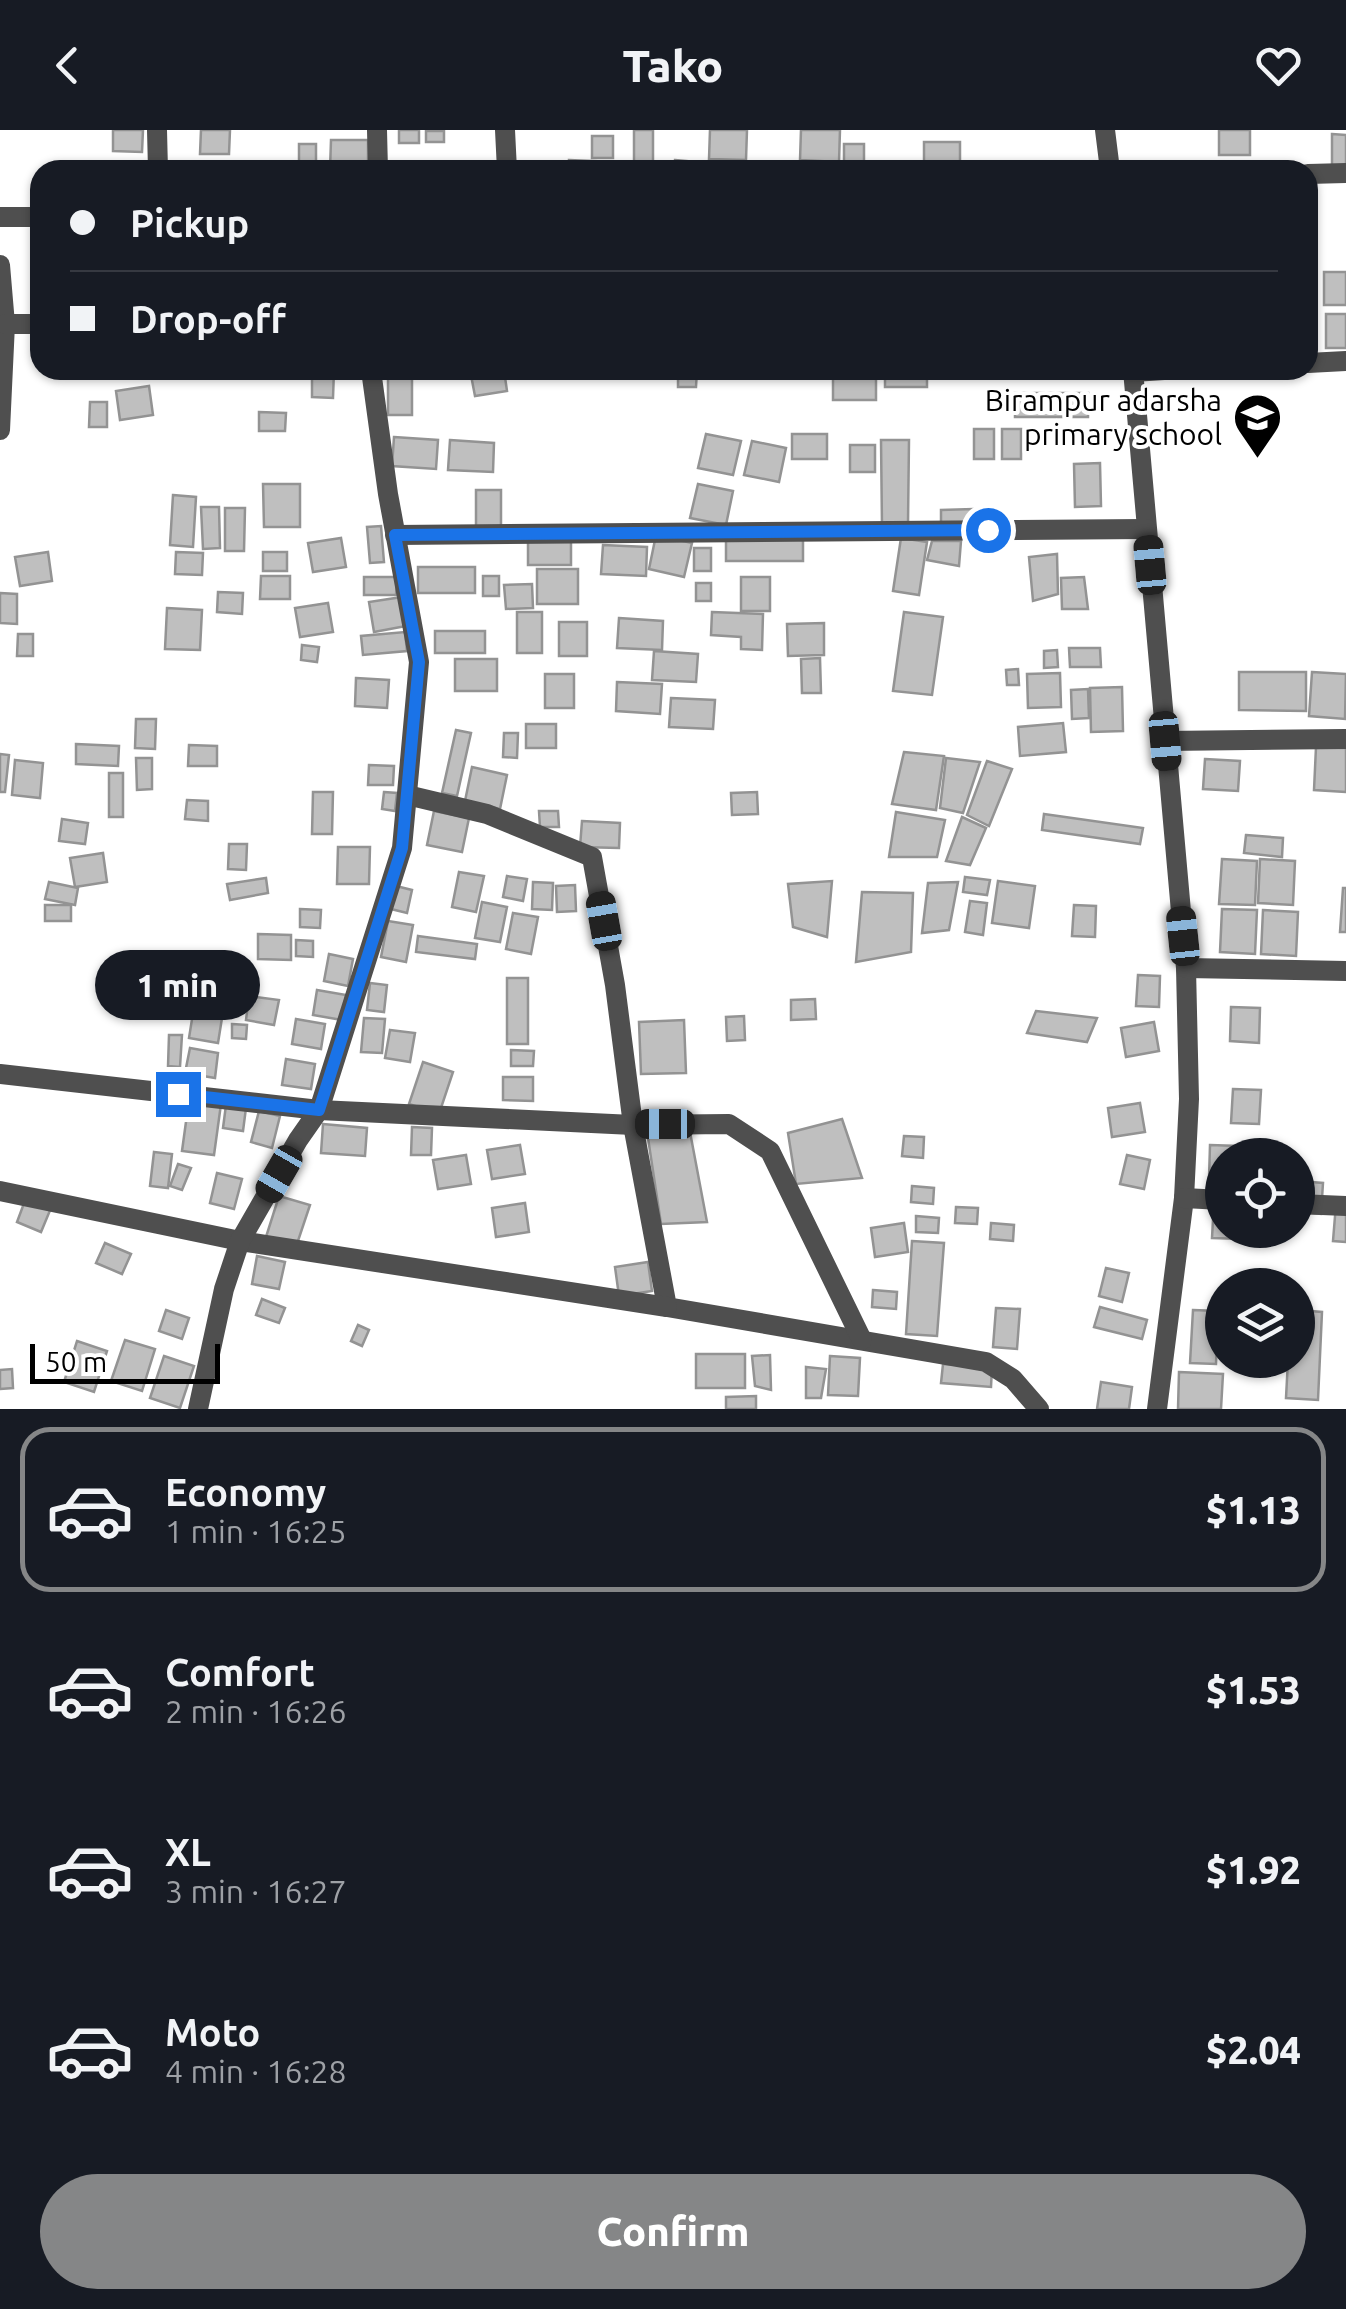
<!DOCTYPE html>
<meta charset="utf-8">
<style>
body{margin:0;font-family:Ubuntu,sans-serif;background:#242831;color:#f1f3f6;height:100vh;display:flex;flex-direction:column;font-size:38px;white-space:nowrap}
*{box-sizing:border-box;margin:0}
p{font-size:32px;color:#9ea1a6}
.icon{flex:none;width:55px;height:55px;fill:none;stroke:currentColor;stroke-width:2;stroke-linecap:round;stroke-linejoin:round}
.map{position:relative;height:1279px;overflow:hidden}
.details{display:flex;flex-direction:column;background:#171b24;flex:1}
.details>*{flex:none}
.guide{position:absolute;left:30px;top:30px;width:1288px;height:220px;border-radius:30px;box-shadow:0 2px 8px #0004;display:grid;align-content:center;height:220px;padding:0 40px;background:#171b24}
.fabs{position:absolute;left:1205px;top:1008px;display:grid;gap:20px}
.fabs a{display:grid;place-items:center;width:110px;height:110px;border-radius:50%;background:#171b24;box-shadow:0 2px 8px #0004;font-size:50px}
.scale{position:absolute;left:30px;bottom:25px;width:190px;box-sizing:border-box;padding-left:10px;border:5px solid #000;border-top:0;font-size:28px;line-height:35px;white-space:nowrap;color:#000;-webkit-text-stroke:8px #fff;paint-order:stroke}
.end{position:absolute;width:45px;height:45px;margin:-22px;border:12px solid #1a73e8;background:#fff;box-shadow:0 0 0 5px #fff}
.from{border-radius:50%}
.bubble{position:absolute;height:70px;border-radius:35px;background:#171b24;box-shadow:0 2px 8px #0004;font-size:32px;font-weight:800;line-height:70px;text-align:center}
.car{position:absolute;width:30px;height:60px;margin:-30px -15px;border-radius:12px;box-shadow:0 0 8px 2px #0007;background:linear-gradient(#222 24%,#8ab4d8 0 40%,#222 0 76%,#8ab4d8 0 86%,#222 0)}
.guide b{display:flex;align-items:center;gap:35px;height:95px;font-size:38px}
.guide b+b{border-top:2px solid #363941}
.guide i{width:25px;height:25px;background:#f1f3f6}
ul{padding:18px 0 0;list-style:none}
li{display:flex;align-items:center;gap:30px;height:165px;margin:0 20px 15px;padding:0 20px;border:5px solid transparent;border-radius:30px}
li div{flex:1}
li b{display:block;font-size:38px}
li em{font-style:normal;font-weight:800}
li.active{border-color:#858687}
li>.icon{width:90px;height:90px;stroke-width:1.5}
.action{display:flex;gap:20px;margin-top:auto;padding:20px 40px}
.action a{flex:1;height:115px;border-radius:60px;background:#858687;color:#fff;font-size:40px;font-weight:800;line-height:115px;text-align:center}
header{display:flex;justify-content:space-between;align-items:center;height:130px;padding:0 40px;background:#171b24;font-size:45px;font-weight:800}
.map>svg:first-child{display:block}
.building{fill:#bfbfbf;stroke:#939393;stroke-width:2.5}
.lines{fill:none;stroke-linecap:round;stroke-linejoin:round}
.street{stroke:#4f4f4f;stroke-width:20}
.route{stroke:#1a73e8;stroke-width:12}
.labels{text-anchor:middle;stroke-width:8;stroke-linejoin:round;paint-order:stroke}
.poi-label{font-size:30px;fill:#000;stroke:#fff;text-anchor:end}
</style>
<header><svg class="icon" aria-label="back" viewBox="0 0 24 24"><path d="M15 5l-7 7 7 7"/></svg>Tako<svg class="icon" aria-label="heart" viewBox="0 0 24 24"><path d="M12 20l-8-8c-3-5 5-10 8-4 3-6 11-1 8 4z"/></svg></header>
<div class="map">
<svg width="1346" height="1279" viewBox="0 0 1346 1279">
<rect width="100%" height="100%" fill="#fff"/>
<!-- building -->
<g class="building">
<polygon points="113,0 143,0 142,22 113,21"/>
<polygon points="201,0 230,0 229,24 200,24"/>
<rect x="399" y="0" width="20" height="13"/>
<rect x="634" y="0" width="19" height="38"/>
<polygon points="710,0 747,0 746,30 709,29"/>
<polygon points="801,0 840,0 839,32 800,30"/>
<rect x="1219" y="0" width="31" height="25"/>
<rect x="426" y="1" width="18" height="11"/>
<polygon points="1332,4 1346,5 1346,39 1332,39"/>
<rect x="592" y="6" width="21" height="22"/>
<polygon points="331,10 368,10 368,40 330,40"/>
<polygon points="924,12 960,12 960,33 924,32"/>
<rect x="299" y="14" width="17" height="26"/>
<rect x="844" y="14" width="20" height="26"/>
<polygon points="569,30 614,32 613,40 569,40"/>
<polygon points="675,30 696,32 696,40 674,40"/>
<rect x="64" y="32" width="43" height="8"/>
<rect x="1324" y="142" width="22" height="33"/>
<rect x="1326" y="184" width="20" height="34"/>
<polygon points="312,240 334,240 333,268 312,267"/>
<polygon points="470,240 504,240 507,261 475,266"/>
<polygon points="678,240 697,240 696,257 678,257"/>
<rect x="833" y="240" width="43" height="30"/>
<rect x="885" y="240" width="42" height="17"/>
<rect x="388" y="244" width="24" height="41"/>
<polygon points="149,256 153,285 120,290 116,261"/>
<rect x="1015" y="263" width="73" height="24"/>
<polygon points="90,272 107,272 107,297 89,297"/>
<polygon points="259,282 286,283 285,301 259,301"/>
<rect x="974" y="299" width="20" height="30"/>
<rect x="1002" y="299" width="19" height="30"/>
<polygon points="706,304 741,311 733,345 698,338"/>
<rect x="792" y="304" width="35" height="25"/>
<polygon points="394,307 438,310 436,339 392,336"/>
<polygon points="450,310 494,313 493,342 448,340"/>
<polygon points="881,310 909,310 908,394 882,397"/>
<polygon points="752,311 786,318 779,352 744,345"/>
<rect x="850" y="315" width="25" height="27"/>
<polygon points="1100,333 1101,376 1075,377 1074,334"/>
<polygon points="263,354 300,354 300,397 264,397"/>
<polygon points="698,354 733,361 726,395 690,388"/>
<rect x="476" y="360" width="25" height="41"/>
<polygon points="173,365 196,367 193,417 170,415"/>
<polygon points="201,377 219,377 220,418 203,419"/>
<polygon points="225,378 245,378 244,421 225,421"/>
<polygon points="973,379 974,399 941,400 941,380"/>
<polygon points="381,396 384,432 370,433 367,397"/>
<polygon points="656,405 692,413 684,447 649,439"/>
<rect x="528" y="406" width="43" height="29"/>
<rect x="726" y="406" width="77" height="25"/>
<polygon points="341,408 346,437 313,442 308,413"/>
<polygon points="901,408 927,412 919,465 893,461"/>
<polygon points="932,411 961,411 959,436 927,430"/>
<polygon points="603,415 647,417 646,446 601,444"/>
<rect x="694" y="418" width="17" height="23"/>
<polygon points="48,422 52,451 20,456 15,427"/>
<polygon points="176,422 203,423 202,445 175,444"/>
<rect x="263" y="422" width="24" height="19"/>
<polygon points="1057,424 1058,464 1033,471 1029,427"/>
<rect x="418" y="437" width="57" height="26"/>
<rect x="537" y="439" width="41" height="35"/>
<polygon points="261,446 290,446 290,469 260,469"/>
<rect x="483" y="446" width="16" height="20"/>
<polygon points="364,447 397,447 396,465 364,465"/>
<rect x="741" y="447" width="29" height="34"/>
<polygon points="1084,447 1088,479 1062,479 1061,448"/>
<rect x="696" y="453" width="15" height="18"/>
<polygon points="532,454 533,478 506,479 504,455"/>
<polygon points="218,462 243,463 242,484 217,482"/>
<polygon points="0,463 17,464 17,494 0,493"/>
<polygon points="402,467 406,496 374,502 369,472"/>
<polygon points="328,473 333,502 300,507 295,478"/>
<polygon points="167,478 202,480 200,520 165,519"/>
<rect x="517" y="482" width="25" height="41"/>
<polygon points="712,482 763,484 762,520 741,519 741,507 711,505"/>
<polygon points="904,482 943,487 932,565 893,561"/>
<polygon points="619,488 663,491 662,520 617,518"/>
<rect x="559" y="492" width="28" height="34"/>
<polygon points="824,493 824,525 788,526 787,494"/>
<rect x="435" y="501" width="50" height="22"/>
<polygon points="405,502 407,521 363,525 361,506"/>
<polygon points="18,504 33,504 33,526 17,526"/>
<polygon points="302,515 319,517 317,532 301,530"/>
<polygon points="1069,518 1100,518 1101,537 1070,537"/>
<polygon points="1057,520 1058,537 1044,538 1044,521"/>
<polygon points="654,521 698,524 696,552 652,550"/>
<polygon points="820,528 821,563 802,563 801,529"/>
<rect x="455" y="529" width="42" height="32"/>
<polygon points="1018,539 1019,555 1007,555 1006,540"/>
<polygon points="1239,542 1306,542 1306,581 1239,580"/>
<polygon points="1312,542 1346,544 1345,589 1309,586"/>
<polygon points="1060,543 1061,577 1028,578 1027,544"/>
<rect x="545" y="544" width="29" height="34"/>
<polygon points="356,548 389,550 387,578 355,576"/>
<polygon points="617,552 662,554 660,584 616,581"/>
<polygon points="1122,557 1123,601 1091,602 1090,558"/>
<polygon points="1088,559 1089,588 1072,589 1071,560"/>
<polygon points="671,568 715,570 713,599 669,597"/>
<polygon points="136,589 156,589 155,619 135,618"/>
<polygon points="1063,593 1066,622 1020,626 1018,597"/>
<rect x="526" y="594" width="30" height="24"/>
<polygon points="456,600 471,603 457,666 442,663"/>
<polygon points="504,603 518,603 517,628 503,627"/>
<polygon points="76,614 119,616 118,636 76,634"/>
<polygon points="189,615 217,616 217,636 188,636"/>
<polygon points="1316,617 1346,618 1346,662 1314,660"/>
<polygon points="904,622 944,626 936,680 892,674"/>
<polygon points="0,624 9,625 5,662 0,662"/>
<polygon points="136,628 152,628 152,659 137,660"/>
<polygon points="946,628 980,632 963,683 940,678"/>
<polygon points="1205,629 1240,631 1238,661 1203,659"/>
<polygon points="15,630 43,633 40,668 12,665"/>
<polygon points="987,631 1012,639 989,696 967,685"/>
<polygon points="369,635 394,636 393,655 368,655"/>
<polygon points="472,637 507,645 500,679 465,671"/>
<rect x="109" y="643" width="14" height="44"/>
<polygon points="313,662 333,662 332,704 312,704"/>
<polygon points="384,662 397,663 395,681 382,679"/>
<polygon points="757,662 758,684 732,685 731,663"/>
<polygon points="187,670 208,671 208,691 185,689"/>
<polygon points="434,681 469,688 462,722 427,715"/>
<polygon points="539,681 558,681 559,697 540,697"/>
<polygon points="896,682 945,690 937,727 889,727"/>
<polygon points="1044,684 1143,698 1140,714 1042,700"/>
<polygon points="962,687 986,698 970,735 946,731"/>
<polygon points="62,689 88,693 85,714 59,711"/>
<polygon points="582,691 620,693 619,718 580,717"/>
<polygon points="1246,705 1283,708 1282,727 1244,723"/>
<polygon points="229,714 247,714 246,740 228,739"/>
<polygon points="338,717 370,717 369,754 337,754"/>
<polygon points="103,723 107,752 75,757 70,728"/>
<polygon points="1222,729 1257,731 1255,775 1219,774"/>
<polygon points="1260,729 1295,731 1293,775 1258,773"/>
<polygon points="459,742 484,746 476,782 452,777"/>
<polygon points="507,746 527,749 523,771 503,767"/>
<polygon points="965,747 990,750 987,765 963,762"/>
<polygon points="266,748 268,763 230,770 227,754"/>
<polygon points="832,751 827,807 793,797 788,754"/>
<polygon points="998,751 1035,756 1029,798 992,793"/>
<polygon points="49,752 78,758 75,775 45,769"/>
<polygon points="533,752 553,753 552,780 532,779"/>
<polygon points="958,752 949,800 922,803 928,753"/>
<polygon points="575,755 576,781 557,782 556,756"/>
<polygon points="396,756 412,760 407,783 391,779"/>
<polygon points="1343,758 1346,758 1346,802 1340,802"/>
<polygon points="862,762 913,763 911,822 856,832"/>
<polygon points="970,771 987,773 983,805 965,802"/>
<polygon points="482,772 507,777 500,812 475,808"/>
<rect x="45" y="775" width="26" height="16"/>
<polygon points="1074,775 1096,776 1095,807 1072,806"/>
<polygon points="300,779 321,780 320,798 300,797"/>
<polygon points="1222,779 1257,780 1255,824 1220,822"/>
<polygon points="1263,780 1298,782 1296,826 1261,824"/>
<polygon points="513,783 538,787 531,824 506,819"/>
<polygon points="388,791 413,795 406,832 381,827"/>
<polygon points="258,804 291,805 291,830 258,829"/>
<polygon points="418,806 477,814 475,829 416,822"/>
<polygon points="296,810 313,811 313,827 296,826"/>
<polygon points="329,824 353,829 348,856 324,851"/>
<polygon points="203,825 232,830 228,855 199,850"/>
<polygon points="1138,845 1160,846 1159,877 1136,876"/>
<rect x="507" y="848" width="21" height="66"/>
<polygon points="370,853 387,855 384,882 367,880"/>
<polygon points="317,860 346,865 342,890 313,885"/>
<polygon points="249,866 279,870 274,895 246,890"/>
<polygon points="815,869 816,889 791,890 791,870"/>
<polygon points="1231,877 1260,878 1259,913 1230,911"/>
<polygon points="1036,881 1097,888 1087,912 1027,903"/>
<polygon points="193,883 222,888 218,913 189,908"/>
<polygon points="744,886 745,910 727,911 726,887"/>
<polygon points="364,888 385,889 382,923 361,922"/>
<polygon points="296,889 325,894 321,919 292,914"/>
<polygon points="684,890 686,943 641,944 639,892"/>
<polygon points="1154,892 1159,921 1126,927 1121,898"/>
<polygon points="232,894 247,895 246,909 232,908"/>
<polygon points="390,900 415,903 410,932 385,928"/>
<polygon points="169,905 182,905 180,937 168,936"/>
<polygon points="190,918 218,923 215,948 185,943"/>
<polygon points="511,920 534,921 533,936 511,936"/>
<polygon points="286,929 315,934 311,959 282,955"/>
<polygon points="423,932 453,942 439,984 409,974"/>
<polygon points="503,947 533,947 533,971 503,970"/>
<polygon points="1233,959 1261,960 1259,994 1231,993"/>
<polygon points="189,970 221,974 214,1025 182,1021"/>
<polygon points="1140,973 1145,1002 1112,1007 1108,978"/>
<polygon points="226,975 246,978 243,1001 223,998"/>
<polygon points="259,981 280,986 272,1018 251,1012"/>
<polygon points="842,989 862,1048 796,1054 788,1003"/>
<polygon points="323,994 367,998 365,1026 321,1023"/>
<polygon points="412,997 432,998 431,1025 411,1025"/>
<polygon points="690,1002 707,1092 661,1094 648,1008"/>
<polygon points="904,1006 924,1007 923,1028 902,1026"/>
<polygon points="520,1015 525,1044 492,1049 487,1020"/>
<polygon points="1210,1015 1239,1016 1238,1025 1222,1025 1222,1050 1209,1049"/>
<polygon points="154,1022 172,1024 168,1058 150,1056"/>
<polygon points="466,1025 471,1054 438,1059 433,1030"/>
<polygon points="1127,1025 1150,1030 1144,1059 1120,1054"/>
<polygon points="178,1034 191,1038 182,1060 170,1056"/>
<polygon points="217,1043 242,1049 234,1079 210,1073"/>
<polygon points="1298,1051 1323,1053 1321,1084 1298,1082"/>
<polygon points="912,1056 934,1058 933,1074 911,1072"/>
<polygon points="279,1066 310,1075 296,1117 266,1107"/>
<polygon points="26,1068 51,1078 41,1102 17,1092"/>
<polygon points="1214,1072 1222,1073 1222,1100 1243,1100 1243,1109 1212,1108"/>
<polygon points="525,1073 529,1102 496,1107 492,1078"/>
<polygon points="1336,1074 1346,1074 1346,1112 1333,1111"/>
<polygon points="956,1077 978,1078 977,1094 955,1093"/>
<polygon points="916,1086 939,1088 938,1103 916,1102"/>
<polygon points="904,1093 908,1122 875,1127 871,1098"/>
<polygon points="991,1093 1014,1095 1013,1111 990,1109"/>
<polygon points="912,1111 944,1113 937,1206 906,1204"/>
<polygon points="105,1113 131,1124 122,1144 96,1133"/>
<polygon points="257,1126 285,1132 279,1159 252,1154"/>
<polygon points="648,1132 652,1161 619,1166 615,1137"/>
<polygon points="1106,1138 1129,1143 1122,1172 1099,1166"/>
<polygon points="873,1160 897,1162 896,1179 872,1177"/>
<polygon points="262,1169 285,1178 279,1193 256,1185"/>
<polygon points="1100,1177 1147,1190 1142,1209 1094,1197"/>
<polygon points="996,1178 1020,1179 1017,1219 993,1217"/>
<polygon points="166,1180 189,1188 182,1209 159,1201"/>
<polygon points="1193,1180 1218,1181 1216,1234 1190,1233"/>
<polygon points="1298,1180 1322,1182 1318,1270 1286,1268 1288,1230 1298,1230"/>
<polygon points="358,1195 369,1200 362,1216 351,1211"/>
<polygon points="125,1210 155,1219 142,1261 111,1251"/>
<polygon points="77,1211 107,1221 94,1262 64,1252"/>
<rect x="696" y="1224" width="49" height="34"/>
<polygon points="770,1225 771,1260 755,1256 752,1226"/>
<polygon points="164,1226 194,1236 180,1278 150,1268"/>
<polygon points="830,1226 860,1228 858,1266 828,1265"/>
<polygon points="943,1234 992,1237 991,1257 941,1253"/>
<polygon points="806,1237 826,1239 821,1268 806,1268"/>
<polygon points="12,1239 13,1258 0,1259 0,1240"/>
<polygon points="1179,1242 1223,1244 1221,1279 1178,1279"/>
<polygon points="1101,1252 1132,1257 1129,1279 1097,1279"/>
<polygon points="756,1266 756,1279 726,1279 726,1267"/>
</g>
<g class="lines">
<!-- street -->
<g class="street">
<polyline points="157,0 158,40"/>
<polyline points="377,0 378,40"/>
<polyline points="505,0 507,40"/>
<polyline points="1105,0 1110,40"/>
<polyline points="1308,44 1346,43"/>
<polyline points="0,87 40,87"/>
<polyline points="0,135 5,194 0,300"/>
<polyline points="5,194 40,194"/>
<polyline points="1308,233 1346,231"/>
<polyline points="1133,240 1186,838 1189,969 1184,1068 1157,1279"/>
<polyline points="1133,242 1164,240"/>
<polyline points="395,405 1146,399"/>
<polyline points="1165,611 1346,609"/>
<polyline points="407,665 487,684 592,727 615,855 633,995 667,1177 986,1232 1013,1249 1039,1279"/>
<polyline points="1186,838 1346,841"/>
<polyline points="0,944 319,980 633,995 729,994 770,1021 862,1210"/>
<polyline points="0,1061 240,1111 667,1177"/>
<polyline points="1184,1068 1222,1070"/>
<polyline points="1298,1074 1346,1076"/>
<polyline points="198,1279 224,1159 240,1111 298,1010 319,980 402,718 419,532 388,364 371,240"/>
</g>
</g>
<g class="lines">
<!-- route -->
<polyline class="route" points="178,964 319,980 402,718 419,532 395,405 988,400"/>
</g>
<!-- icons -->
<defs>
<symbol id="school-pin" viewBox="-11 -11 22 30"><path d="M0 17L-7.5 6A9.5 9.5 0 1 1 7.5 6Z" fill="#000" stroke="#fff"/><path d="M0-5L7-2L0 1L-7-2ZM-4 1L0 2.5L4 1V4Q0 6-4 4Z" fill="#fff"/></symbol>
</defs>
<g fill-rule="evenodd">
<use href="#school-pin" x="1230" y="260" width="55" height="75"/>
</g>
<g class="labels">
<!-- poi labels -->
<g class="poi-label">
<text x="1222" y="281">Birampur adarsha<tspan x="1222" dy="34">primary school</tspan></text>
</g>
</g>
</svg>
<div class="fabs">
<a><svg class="icon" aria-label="locate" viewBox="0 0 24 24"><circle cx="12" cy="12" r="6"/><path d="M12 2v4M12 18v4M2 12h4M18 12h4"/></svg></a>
<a><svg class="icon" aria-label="layers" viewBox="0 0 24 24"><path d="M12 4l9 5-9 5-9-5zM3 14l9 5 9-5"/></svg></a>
</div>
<div class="scale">50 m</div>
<i class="end from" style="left:988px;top:400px"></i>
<i class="end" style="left:178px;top:964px"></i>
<div class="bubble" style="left:95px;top:820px;width:165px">1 min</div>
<i class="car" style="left:1150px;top:435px;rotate:355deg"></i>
<i class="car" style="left:1165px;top:611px;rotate:175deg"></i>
<i class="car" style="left:604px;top:791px;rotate:350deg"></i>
<i class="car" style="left:1183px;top:806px;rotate:354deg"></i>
<i class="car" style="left:665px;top:994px;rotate:270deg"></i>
<i class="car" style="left:279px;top:1044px;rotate:210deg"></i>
<div class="guide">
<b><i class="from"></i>Pickup</b>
<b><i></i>Drop-off</b>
</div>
</div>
<section class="details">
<ul>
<li class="active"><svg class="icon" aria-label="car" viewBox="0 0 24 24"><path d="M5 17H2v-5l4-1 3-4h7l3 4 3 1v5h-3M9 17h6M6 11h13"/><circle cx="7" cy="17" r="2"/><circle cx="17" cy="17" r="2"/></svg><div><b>Economy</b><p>1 min · 16:25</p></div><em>$1.13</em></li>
<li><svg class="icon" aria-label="car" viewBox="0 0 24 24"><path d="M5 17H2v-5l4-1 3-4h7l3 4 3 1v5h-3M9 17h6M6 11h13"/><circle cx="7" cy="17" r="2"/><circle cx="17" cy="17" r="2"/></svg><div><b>Comfort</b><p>2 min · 16:26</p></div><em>$1.53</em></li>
<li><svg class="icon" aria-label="car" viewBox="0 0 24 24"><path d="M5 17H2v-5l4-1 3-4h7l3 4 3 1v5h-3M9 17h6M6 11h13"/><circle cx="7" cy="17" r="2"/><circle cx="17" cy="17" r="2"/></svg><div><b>XL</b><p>3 min · 16:27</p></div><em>$1.92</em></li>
<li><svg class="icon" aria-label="car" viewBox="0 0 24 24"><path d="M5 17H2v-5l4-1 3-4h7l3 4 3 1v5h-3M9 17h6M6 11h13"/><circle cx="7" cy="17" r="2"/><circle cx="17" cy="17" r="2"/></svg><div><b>Moto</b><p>4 min · 16:28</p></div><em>$2.04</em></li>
</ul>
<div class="action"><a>Confirm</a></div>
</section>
